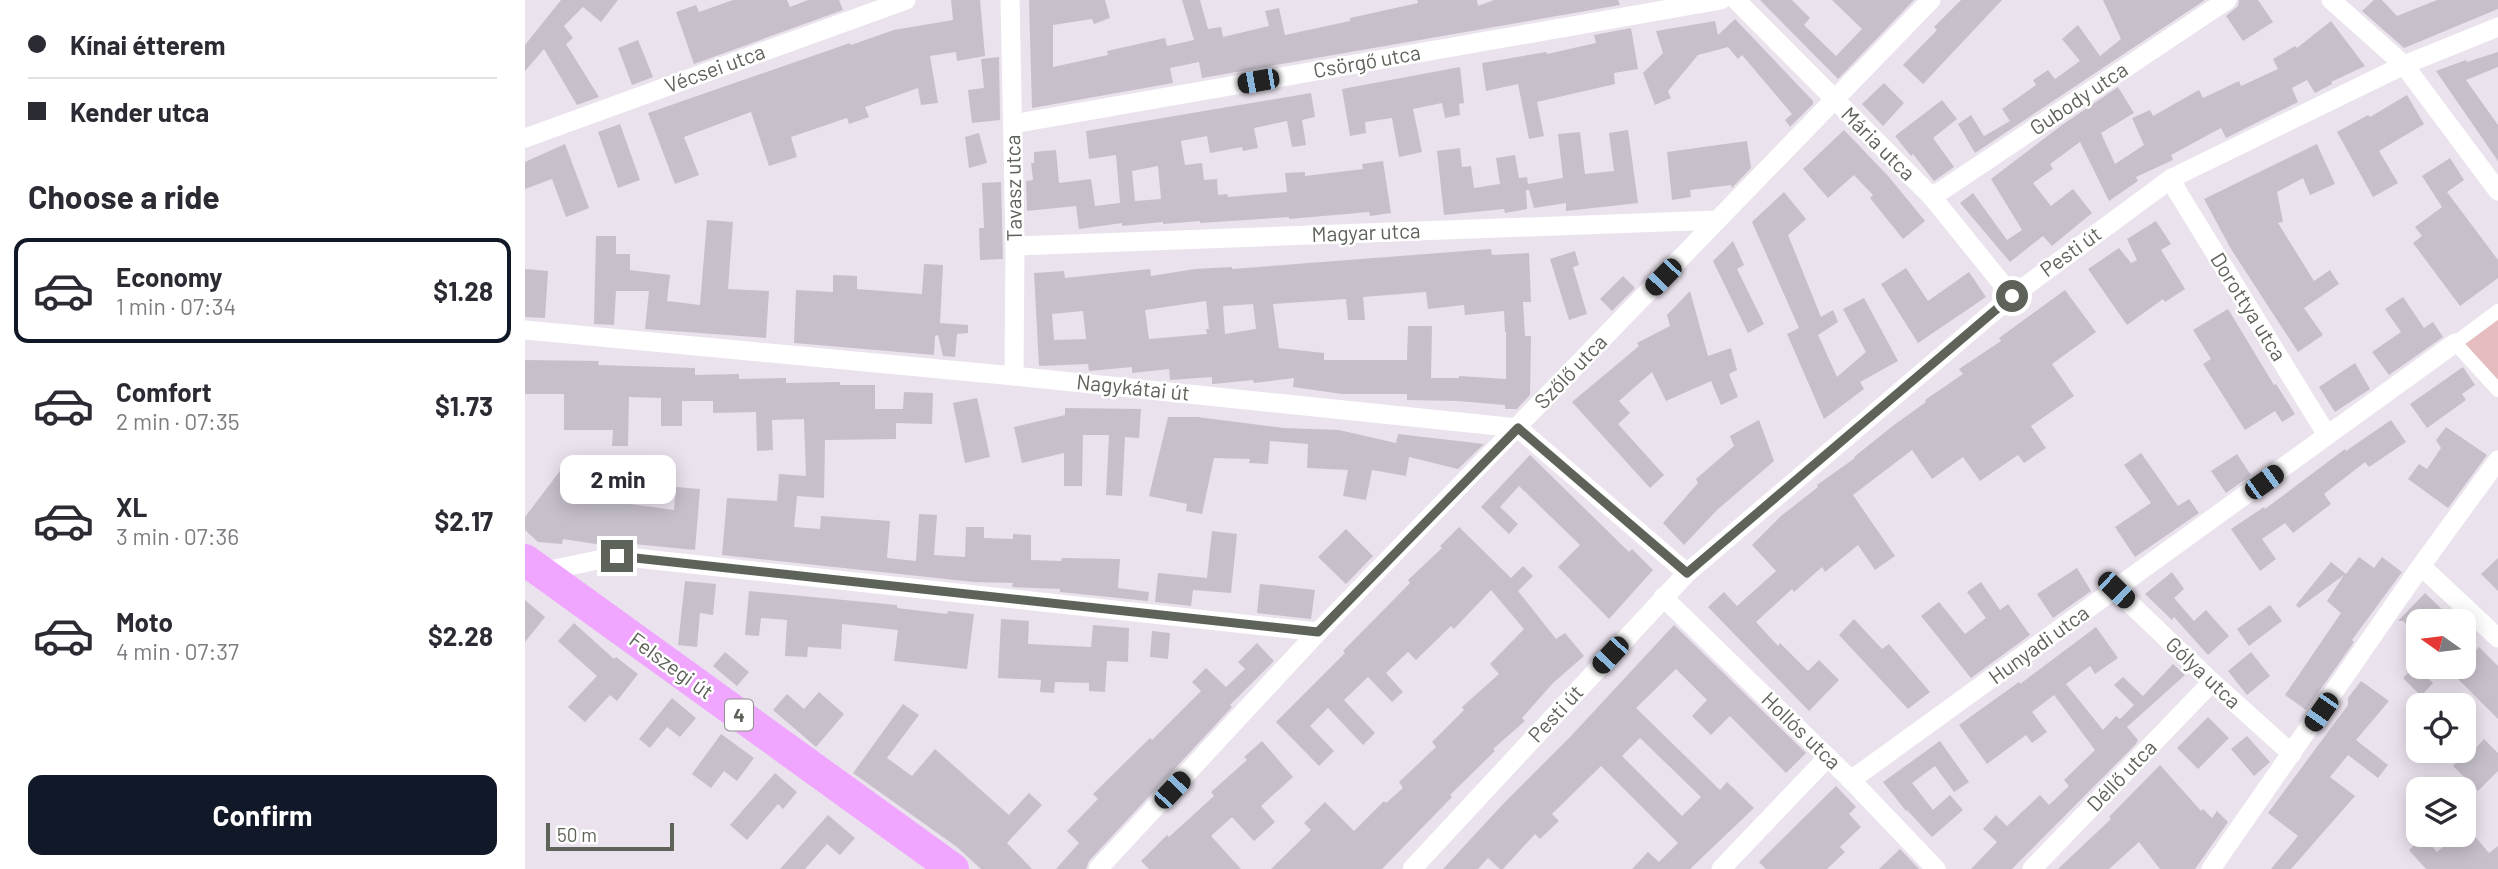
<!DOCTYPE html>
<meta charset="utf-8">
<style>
body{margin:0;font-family:Barlow,sans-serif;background:#f7f7f7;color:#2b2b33;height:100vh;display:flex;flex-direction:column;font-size:26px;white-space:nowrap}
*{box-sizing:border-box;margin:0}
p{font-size:23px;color:#7c7c81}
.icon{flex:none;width:38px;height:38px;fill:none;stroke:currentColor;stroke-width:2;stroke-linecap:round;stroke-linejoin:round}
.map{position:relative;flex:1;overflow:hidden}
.drawer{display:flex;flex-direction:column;background:#fff;width:525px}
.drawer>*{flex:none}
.banner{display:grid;align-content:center;height:154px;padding:0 28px;background:#fff}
.needle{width:46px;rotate:284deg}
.tools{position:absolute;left:1881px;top:609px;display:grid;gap:14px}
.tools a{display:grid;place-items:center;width:70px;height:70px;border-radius:14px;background:#fff;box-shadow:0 4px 18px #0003;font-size:35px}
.scale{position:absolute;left:21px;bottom:18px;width:128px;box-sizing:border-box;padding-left:7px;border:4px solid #5e635a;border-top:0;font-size:19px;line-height:24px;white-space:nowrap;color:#5e635a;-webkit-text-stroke:5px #fff;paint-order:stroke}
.end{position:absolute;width:32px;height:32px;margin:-16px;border:9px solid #5e635a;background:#fff;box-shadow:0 0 0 4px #fff}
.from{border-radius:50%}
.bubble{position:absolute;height:49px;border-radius:14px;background:#fff;box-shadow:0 4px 18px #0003;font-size:23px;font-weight:700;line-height:49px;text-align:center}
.car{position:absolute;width:21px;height:42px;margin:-21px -10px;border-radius:9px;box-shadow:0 0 5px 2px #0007;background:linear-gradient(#222 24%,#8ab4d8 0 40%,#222 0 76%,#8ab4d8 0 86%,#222 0)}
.banner b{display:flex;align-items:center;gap:24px;height:66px;font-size:26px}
.banner b+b{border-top:2px solid #e1e1e2}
.banner i{width:18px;height:18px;background:#2b2b33}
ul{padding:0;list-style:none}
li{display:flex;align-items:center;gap:21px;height:105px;margin:0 14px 10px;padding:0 14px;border:4px solid transparent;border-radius:14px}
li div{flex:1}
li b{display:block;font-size:26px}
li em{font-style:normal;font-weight:700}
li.selected{border-color:#111827}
li>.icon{width:63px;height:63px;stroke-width:1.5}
h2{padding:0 28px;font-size:32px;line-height:84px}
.primary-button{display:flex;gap:14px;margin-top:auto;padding:14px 28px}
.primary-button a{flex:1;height:80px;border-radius:14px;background:#111827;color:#fff;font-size:28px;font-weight:700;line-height:80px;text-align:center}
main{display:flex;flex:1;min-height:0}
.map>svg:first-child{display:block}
.green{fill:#e5bdbe}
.building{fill:#c7c0cb;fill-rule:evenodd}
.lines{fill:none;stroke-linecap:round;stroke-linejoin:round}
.pedestrian{stroke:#fff;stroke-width:14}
.minor{stroke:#fff;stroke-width:19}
.primary{stroke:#f0a5ff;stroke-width:32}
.route{stroke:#5e635a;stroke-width:9}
.labels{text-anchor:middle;stroke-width:5;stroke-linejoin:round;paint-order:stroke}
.shield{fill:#fff;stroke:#8e928c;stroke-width:2}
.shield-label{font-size:19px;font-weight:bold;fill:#5e635a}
.street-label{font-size:21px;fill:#5e635a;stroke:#fff}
</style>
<main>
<section class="drawer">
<div class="banner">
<b><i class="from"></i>Kínai étterem</b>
<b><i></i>Kender utca</b>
</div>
<h2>Choose a ride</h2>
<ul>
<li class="selected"><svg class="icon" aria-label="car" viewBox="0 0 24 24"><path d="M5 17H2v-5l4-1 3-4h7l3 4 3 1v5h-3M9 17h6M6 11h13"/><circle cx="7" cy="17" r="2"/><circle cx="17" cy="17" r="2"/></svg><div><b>Economy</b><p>1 min · 07:34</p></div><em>$1.28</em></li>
<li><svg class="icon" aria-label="car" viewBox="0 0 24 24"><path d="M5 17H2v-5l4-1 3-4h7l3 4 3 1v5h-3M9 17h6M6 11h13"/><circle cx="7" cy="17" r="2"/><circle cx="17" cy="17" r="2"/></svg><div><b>Comfort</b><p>2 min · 07:35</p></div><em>$1.73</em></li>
<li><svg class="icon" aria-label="car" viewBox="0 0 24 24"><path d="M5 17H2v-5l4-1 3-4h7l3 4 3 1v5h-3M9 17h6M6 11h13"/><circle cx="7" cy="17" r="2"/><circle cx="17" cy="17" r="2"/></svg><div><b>XL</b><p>3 min · 07:36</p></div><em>$2.17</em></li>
<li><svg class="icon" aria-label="car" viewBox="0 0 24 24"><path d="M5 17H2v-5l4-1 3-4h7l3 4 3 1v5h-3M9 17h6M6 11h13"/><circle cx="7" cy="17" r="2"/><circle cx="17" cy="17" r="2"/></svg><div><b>Moto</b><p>4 min · 07:37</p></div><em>$2.28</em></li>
</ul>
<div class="primary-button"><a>Confirm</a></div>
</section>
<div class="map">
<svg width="1973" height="869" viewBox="0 0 1973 869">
<rect width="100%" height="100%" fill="#eae2ed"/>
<!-- green -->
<polygon class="green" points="1973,311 1973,390 1930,343"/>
<!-- building -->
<g class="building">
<polygon points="36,0 93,0 76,22 58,7 39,26 48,38 41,44 74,97 52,105 19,49 0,71 0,45"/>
<polygon points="208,0 262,0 265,7 283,0 314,0 318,10 169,64 151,12 171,5 174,12"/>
<polygon points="426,0 455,0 460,56 432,61 431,52 405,56 413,103 396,105 393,88 340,107 344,117 324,124 322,118 266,137 272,157 244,166 226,112 159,137 174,175 150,184 123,113 325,43 326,45 369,30 428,20"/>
<polygon points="504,0 580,0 585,18 569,24 567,19 528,25 528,67 583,55 582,51 640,38 642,46 669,40 657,0 675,0 683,29 696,27 698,37 744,26 740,11 754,8 760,35 825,21 825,18 893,3 892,0 952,0 953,6 969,0 1093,0 1095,5 677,78 674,62 645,68 648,83 507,108"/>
<polygon points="1235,0 1267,0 1285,18 1279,25 1311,56 1337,29 1307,0 1389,0 1313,79"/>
<polygon points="1436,0 1477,0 1398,84 1378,65 1412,30 1409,27"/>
<polygon points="1578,0 1680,0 1450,153 1433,124 1446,115 1459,136 1485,121 1477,109 1511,85 1508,80 1523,70 1530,79 1555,61 1537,39 1553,25 1575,56 1596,39"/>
<polygon points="1714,0 1733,0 1748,22 1718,41 1701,16 1713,6"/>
<polygon points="1849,0 1857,0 1872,16 1912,0 1973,0 1973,9 1879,48 1837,11"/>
<polygon points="1210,19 1288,101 1288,104 1265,127 1260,120 1267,114 1217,55 1213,59 1203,47 1173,55 1143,91 1146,98 1130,105 1118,73 1138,53 1131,31 1190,21 1193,35"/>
<polygon points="1806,21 1840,66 1806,82 1807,84 1790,93 1782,80 1767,88 1773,102 1701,138 1696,128 1646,155 1648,160 1611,177 1613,181 1584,201 1555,142 1525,164 1528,169 1508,183 1526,206 1548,189 1567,213 1527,246 1518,236 1485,262 1435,203 1448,193 1482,240 1497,230 1466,179 1537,125 1593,87 1609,113 1576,133 1590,164 1619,145 1607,118 1625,110 1628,116 1674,90 1678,98 1714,81 1716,86 1753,69 1748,59 1770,46 1772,48"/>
<polygon points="1106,28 1113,69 1089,73 1090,84 1012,102 1019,136 1004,139 993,84 961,91 957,63 1021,52 1022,54 1071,43 1069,35"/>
<polygon points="113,40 128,77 107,85 93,48"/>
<polygon points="1973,52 1973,67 1941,80 1973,125 1973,161 1911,71 1941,60 1942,62"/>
<polygon points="474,57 475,120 447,123 443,90 459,88 456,59"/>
<polygon points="935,67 939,103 934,104 935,115 920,118 917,103 888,109 897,152 874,157 867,118 840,122 841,133 825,136 817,89"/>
<polygon points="1359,83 1379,103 1358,126 1337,104"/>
<path d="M786,93L790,117L777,120L781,145L767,147L762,121L729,128L733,148L718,151L717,147L685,153L682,136L656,141L660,165L677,163L679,180L692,179L693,195L702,194L703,197L762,192L760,173L780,172V176L838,169L837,164L858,161L866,213L845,216L844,212L764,219V217L675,223V221L638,224V222L597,226V223L554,229L551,206L502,211L501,181L508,180L506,163H509V152L531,150L534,183L566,179L570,206L595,203L591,155L564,159L561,131ZM633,166L636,199L610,201L607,171Z"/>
<polygon points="1882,95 1899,124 1854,151 1873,183 1848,197 1812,132 1843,115 1845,117"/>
<polygon points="1417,100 1432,119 1408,138 1429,167 1409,181 1388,154 1386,156 1370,136"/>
<polygon points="95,124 115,180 93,188 73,132"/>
<polygon points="1103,130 1113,203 1041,211 1041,203 1009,208 1004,190 1001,190 1002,209 980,213 979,209 919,215 912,151 935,148 937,167 946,166 949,188 975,184 971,158 990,155 994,178 1002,177 1003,184 1038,178 1033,134 1055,132 1060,174 1089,171 1084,133"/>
<polygon points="1319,130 1364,177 1400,221 1378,239 1345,198 1348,195 1329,175 1303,198 1278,169"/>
<polygon points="454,133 462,163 444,168 440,137"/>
<polygon points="1222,141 1226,168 1207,188 1206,185 1165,190 1166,197 1147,200 1142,152"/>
<polygon points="40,144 64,208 41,217 27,179 0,189 0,162"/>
<polygon points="1792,144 1810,184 1785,195 1778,178 1752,192 1758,222 1753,223 1789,281 1805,270 1814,284 1779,308 1798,335 1773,352 1706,249 1679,199"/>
<polygon points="1925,158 1939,180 1922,192 1973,260 1973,278 1935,306 1888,243 1897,236 1890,227 1917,207 1897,176"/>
<polygon points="476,182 478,259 455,260 454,228 459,228 457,183"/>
<polygon points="1259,192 1281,219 1263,235 1296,317 1308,310 1313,322 1293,335 1312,377 1341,352 1318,309 1339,298 1373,361 1335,382 1339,389 1299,419 1262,334 1274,328 1227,222"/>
<polygon points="182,220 208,222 203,289 244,291 241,338 120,329 124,291 91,291 89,325 69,324 71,236 91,236 91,254 105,254 105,270 145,275 142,301 175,305"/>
<polygon points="1631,221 1646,244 1636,250 1660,289 1640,302 1638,299 1602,325 1563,269 1594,248 1606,263 1612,260 1602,239"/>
<polygon points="1208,241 1219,265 1212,269 1239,324 1223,333 1188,261"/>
<path d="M966,249L967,255L1004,253L1006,302H998L1000,336H1006L1005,395L992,409H980V405L933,401L882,400V394H817L768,387L769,378L729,383L728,380L689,384H687V377L645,380L644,369L607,373V367L564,371L563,364L514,366L509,273L539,271L540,278L625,269L626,276L670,269L707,267V269ZM901,292L903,309L939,305L940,315L979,311L980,332H981V379L934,376V378H906L907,326H883L882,360H799V353L754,348L748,304L821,299L823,320H840L838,297ZM681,301L684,329H681L682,334L624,339L620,310ZM728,304L731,329L700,334L698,306ZM558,311L561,339L529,340L527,314Z"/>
<polygon points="1050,251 1054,265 1048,267 1062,314 1044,320 1025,259"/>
<polygon points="399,264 418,265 415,323 443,325 443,333 432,334 430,357 418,356 413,335 410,336 409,355 269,343 271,290 308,292 308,275 332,276 332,289 397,294"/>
<polygon points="1381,268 1403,301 1444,272 1461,297 1393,343 1356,284"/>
<polygon points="0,269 23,271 20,318 0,317"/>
<polygon points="1098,276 1110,288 1087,311 1075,299"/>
<polygon points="1540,290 1571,332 1527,364 1549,396 1506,426 1521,448 1499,463 1493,455 1455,481 1438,457 1407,479 1387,450 1328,495 1370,556 1350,570 1333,545 1300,572 1297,567 1269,592 1267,589 1231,622 1253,646 1255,643 1283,671 1294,660 1314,680 1284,711 1183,607 1199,592 1212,606 1251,571 1227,545 1256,516 1293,487 1292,485 1330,458 1329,457 1369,425 1401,402 1400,400 1438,374 1434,369 1476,341 1474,338"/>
<polygon points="1165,291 1183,356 1206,348 1212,370 1204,374 1213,397 1196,405 1186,381 1141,401 1127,372 1094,401 1105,413 1093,424 1139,475 1125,488 1047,402 1114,346 1112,343 1145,326 1142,315"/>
<polygon points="1878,297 1899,328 1908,322 1918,337 1864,375 1847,352 1876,332 1860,309"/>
<polygon points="1703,309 1749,385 1751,384 1770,414 1757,422 1750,411 1720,430 1678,364 1686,359 1668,330"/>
<polygon points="0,360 74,361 73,365 170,368 170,375 214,374 214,379 261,378 261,383 315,382 315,385 350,385 350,409 378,409 379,392 408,393 407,424 371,423 371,439 300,440 299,498 272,496 269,527 295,529 296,516 365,521 362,558 391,561 394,514 412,515 409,555 440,557 441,527 459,527 459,538 488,539 488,534 506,535 506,560 536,561 537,558 595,559 593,588 624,592 623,601 535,592 535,589 487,587 488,583 449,582 197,555 202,498 252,501 254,474 281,476 279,419 247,420 248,450 232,451 231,412 188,413 188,401 157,401 157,426 136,426 136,398 104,397 103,446 87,446 88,430 39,430 39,394 0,394"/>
<polygon points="1830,363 1845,389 1810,412 1794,387"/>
<polygon points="1938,367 1950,385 1937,394 1941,400 1902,428 1885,404"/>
<polygon points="452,398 465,457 440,463 428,403"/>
<polygon points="540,408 616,409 614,438 600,437 597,496 581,495 584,435 558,435 557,486 539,486 539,453 497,463 489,427 540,415"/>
<polygon points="643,417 672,417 759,428 814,430 871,443 873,434 959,444 933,469 884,457 881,476 847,470 841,500 818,496 823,470 782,468 783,444 745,441 743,464 724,463 725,459 689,458 677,514 661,511 662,504 624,496"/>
<polygon points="1234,420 1249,461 1192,510 1159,545 1138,523 1173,483 1171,479 1209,446 1205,436"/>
<polygon points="1866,420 1881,442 1844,467 1840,462 1799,494 1806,504 1768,533 1760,523 1737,539 1751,559 1735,571 1706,529 1739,507 1740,509 1820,449 1821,451"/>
<polygon points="1921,427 1962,455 1923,508 1883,479 1894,464 1902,469 1916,448 1911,440"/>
<polygon points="1616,453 1653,506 1664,499 1674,513 1610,557 1590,527 1626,503 1599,465"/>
<polygon points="1712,454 1726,475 1701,493 1686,471"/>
<polygon points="1005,455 1104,552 1107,549 1128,570 1084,619 1033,567 1055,545 994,486 975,507 993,524 984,534 956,507"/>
<polygon points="62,458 89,462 83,501 149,510 151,487 175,489 170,550 78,541 77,545 38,539 37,544 13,542 0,530 0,517 44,459 60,473"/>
<polygon points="934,527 986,578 998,566 1008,576 993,591 1031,639 1040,633 1059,656 1028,683 997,718 1000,721 968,749 970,751 925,795 927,797 857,869 746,869 786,830 779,823 800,802 829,831 859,801 861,803 878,788 874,782 911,747 907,742 939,710 937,707 974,674 965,664 999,629 966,590 929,629 926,626 891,660 883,652 861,673 878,692 867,702 843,677 819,700 850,733 838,745 803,708 785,726 809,751 794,766 751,722 820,653 818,651 885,583 883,580 917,548 915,546"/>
<polygon points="821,529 848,556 821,584 793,557"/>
<polygon points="687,531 712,534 706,593 668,590 666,606 630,602 633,573 682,578"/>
<polygon points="1834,557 1849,568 1857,557 1877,572 1827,640 1829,642 1781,710 1760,695 1816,613 1802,601 1819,575 1774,608 1771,605 1806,562 1821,574"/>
<polygon points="1973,558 1973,591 1956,574"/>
<polygon points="1552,568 1566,591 1528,618 1512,594"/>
<polygon points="1647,572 1659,589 1649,598 1669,621 1681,610 1704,636 1683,655 1649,617 1647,620 1620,594"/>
<polygon points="160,581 191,584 188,615 175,613 172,647 153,645"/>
<polygon points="1456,582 1475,610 1483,604 1505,635 1446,678 1396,616 1414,602 1440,634 1461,618 1442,592"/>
<polygon points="735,584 790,590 786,619 732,613"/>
<polygon points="224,591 372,605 372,608 422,614 423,611 449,614 442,669 369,661 373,630 317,624 316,649 283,647 282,657 260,656 262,620 236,618 234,636 220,635"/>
<polygon points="1900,593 1929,621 1894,621 1894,636 1878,621 1873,621"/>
<polygon points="0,600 20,617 0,642"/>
<polygon points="1745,605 1757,621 1724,646 1712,629"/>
<polygon points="476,619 504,621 503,644 566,647 568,625 604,628 603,662 582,661 580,692 564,691 564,683 530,682 529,693 515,692 516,680 473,678"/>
<polygon points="1329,619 1357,649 1364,644 1405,692 1383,709 1314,635"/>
<polygon points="49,623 89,659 91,657 113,674 92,701 85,695 60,722 43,707 72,676 33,641"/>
<path d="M1149,625L1281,753L1261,773L1205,716L1186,735L1167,716L1182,700L1151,669L1111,708L1195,790L1202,782L1229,808L1165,869H1107L1123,852L1134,862L1153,843L1076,766L1027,814L1034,821L1015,839L1010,834L978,869H975L963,858L953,869H918L979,803L1046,736ZM1115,738L1176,797L1157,816L1097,756Z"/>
<polygon points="1571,627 1593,658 1570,674 1565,666 1541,684 1578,730 1591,716 1595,719 1609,705 1589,685 1598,677 1618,696 1648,664 1660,675 1602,727 1613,740 1611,744 1487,869 1446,869 1472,842 1458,829 1471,815 1482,826 1515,795 1524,805 1544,786 1539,780 1570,750 1529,695 1507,712 1522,732 1507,743 1501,735 1462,764 1434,725 1494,682 1495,684"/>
<polygon points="627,631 645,633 643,659 625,657"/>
<polygon points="732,643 749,661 705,705 707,707 564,861 561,869 531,869 554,843 542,831 573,799 568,794 625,738 627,740 676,691 667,682 681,668 701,687 720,669 713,662"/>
<polygon points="1954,647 1973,666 1973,719 1928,674 1935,667 1939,667 1939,663"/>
<polygon points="200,652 224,672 212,686 188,666"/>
<polygon points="1726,652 1745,676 1722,695 1703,671"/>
<polygon points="1890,666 1908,683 1896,696 1878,678"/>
<polygon points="1836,681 1864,701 1831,740 1863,765 1853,778 1823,755 1805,777 1830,796 1766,869 1746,869 1773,836 1743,813 1823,705 1823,698"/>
<polygon points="294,692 319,714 291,747 248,710 262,694 279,709"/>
<polygon points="147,698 171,718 155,737 142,727 125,748 114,739"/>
<polygon points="378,704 394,715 362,758 387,776 410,749 484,815 504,793 517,805 482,843 507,869 456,869 432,847 328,773"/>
<polygon points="1683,717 1704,738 1673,769 1652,748"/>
<polygon points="196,734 229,758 212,781 199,771 186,788 167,774"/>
<polygon points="1722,736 1745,762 1729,776 1706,749"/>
<polygon points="1959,739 1973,753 1973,771 1953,791 1928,766 1938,755 1942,758"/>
<polygon points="737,741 768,777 736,806 750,822 729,841 707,817 686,836 716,869 624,869 616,861 642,835 644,837 689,796 686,792 722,760 719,757"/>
<polygon points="1415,741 1444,782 1429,792 1410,766 1387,783 1408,810 1425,795 1438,810 1407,837 1382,810 1381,811 1358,782"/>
<polygon points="1635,765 1676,811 1678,809 1687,818 1692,811 1703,822 1670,869 1635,869 1614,842 1584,869 1533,869 1586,819 1584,817"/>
<polygon points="250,773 272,792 258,809 253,804 222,840 205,825"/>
<polygon points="1311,786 1331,807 1324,814 1336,827 1315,847 1320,852 1302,869 1241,869 1234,862"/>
<polygon points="303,815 330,838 315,855 302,844 280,869 255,869"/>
<polygon points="1942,827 1964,853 1973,846 1973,869 1901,869 1884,850 1898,837 1912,852 1932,835 1939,835 1939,829"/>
<polygon points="1375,849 1394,869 1354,869"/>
</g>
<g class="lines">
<!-- pedestrian -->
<polyline class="pedestrian" points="1973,311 1930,343 1973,390"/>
<!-- minor -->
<g class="minor">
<polyline points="485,0 490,246 489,376"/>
<polyline points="1211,0 1407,197 1487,296"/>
<polyline points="1806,0 1879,65 1973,191"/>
<polyline points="488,124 1196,0"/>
<polyline points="0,138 381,0"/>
<polyline points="1647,178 1652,191 1802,435"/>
<polyline points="1407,197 1702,0"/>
<polyline points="490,246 1192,220"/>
<polyline points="0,330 489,376 993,428 1162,573"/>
<polyline points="1896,566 1973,638"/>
<polyline points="15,572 92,556 793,632"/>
<polyline points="1591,590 1687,682 1767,754"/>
<polyline points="1138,597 1326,780 1411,869"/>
<polyline points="1326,780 1930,343"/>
<polyline points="573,869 793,632 1406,0"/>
<polyline points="887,869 1162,573 1487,296 1647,178 1879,65 1973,27"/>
<polyline points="1196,869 1303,757"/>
<polyline points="1507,869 1687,682"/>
<polyline points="1686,869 1896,566 1973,460"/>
</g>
<!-- primary -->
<polyline class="primary" points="0,560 428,869"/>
</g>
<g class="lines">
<!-- route -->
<polyline class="route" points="92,556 793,632 993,428 1162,573 1487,296"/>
</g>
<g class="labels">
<!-- shield labels -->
<rect class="shield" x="200" y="699.5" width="28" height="31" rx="5"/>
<g class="shield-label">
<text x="214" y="722">4</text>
</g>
<!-- street labels -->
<g class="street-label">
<text transform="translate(842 62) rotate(-10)" y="7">Csörgő utca</text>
<text transform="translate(190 69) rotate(-20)" y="7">Vécsei utca</text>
<text transform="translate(1554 99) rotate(-34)" y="7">Gubody utca</text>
<text transform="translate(1353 144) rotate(45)" y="7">Mária utca</text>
<text transform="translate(489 188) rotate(-91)" y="7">Tavasz utca</text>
<text transform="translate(841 233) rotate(-2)" y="7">Magyar utca</text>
<text transform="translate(1546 252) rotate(-36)" y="7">Pesti út</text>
<text transform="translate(1723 307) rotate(58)" y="7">Dorottya utca</text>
<text transform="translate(1046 372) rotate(-46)" y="7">Szőlő utca</text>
<text transform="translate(608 388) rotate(6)" y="7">Nagykátai út</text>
<text transform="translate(1514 645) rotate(-36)" y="7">Hunyadi utca</text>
<text transform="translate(146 666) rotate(36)" y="7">Felszegi út</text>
<text transform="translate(1678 673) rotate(43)" y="7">Gólya utca</text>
<text transform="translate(1031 714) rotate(-47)" y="7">Pesti út</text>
<text transform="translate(1276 731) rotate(44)" y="7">Hollós utca</text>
<text transform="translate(1597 776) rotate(-46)" y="7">Déllő utca</text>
</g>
</g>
</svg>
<div class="tools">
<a><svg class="needle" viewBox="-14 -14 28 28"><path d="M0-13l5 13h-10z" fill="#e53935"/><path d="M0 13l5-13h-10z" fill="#7c7c81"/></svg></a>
<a><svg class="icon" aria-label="locate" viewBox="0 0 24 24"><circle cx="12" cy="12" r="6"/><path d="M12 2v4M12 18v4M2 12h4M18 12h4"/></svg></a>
<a><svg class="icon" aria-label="layers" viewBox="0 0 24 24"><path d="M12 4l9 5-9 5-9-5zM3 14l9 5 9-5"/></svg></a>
</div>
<div class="scale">50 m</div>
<i class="end from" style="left:1487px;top:296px"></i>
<i class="end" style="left:92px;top:556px"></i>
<div class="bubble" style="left:35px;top:455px;width:116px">2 min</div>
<i class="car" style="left:733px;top:81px;rotate:260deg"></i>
<i class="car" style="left:1138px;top:277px;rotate:224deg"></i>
<i class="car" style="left:1739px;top:482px;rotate:54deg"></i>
<i class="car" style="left:1591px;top:590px;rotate:134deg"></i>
<i class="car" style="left:1085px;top:655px;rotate:223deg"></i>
<i class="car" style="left:1796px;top:712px;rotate:215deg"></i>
<i class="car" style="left:647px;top:790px;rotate:43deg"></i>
</div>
</main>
